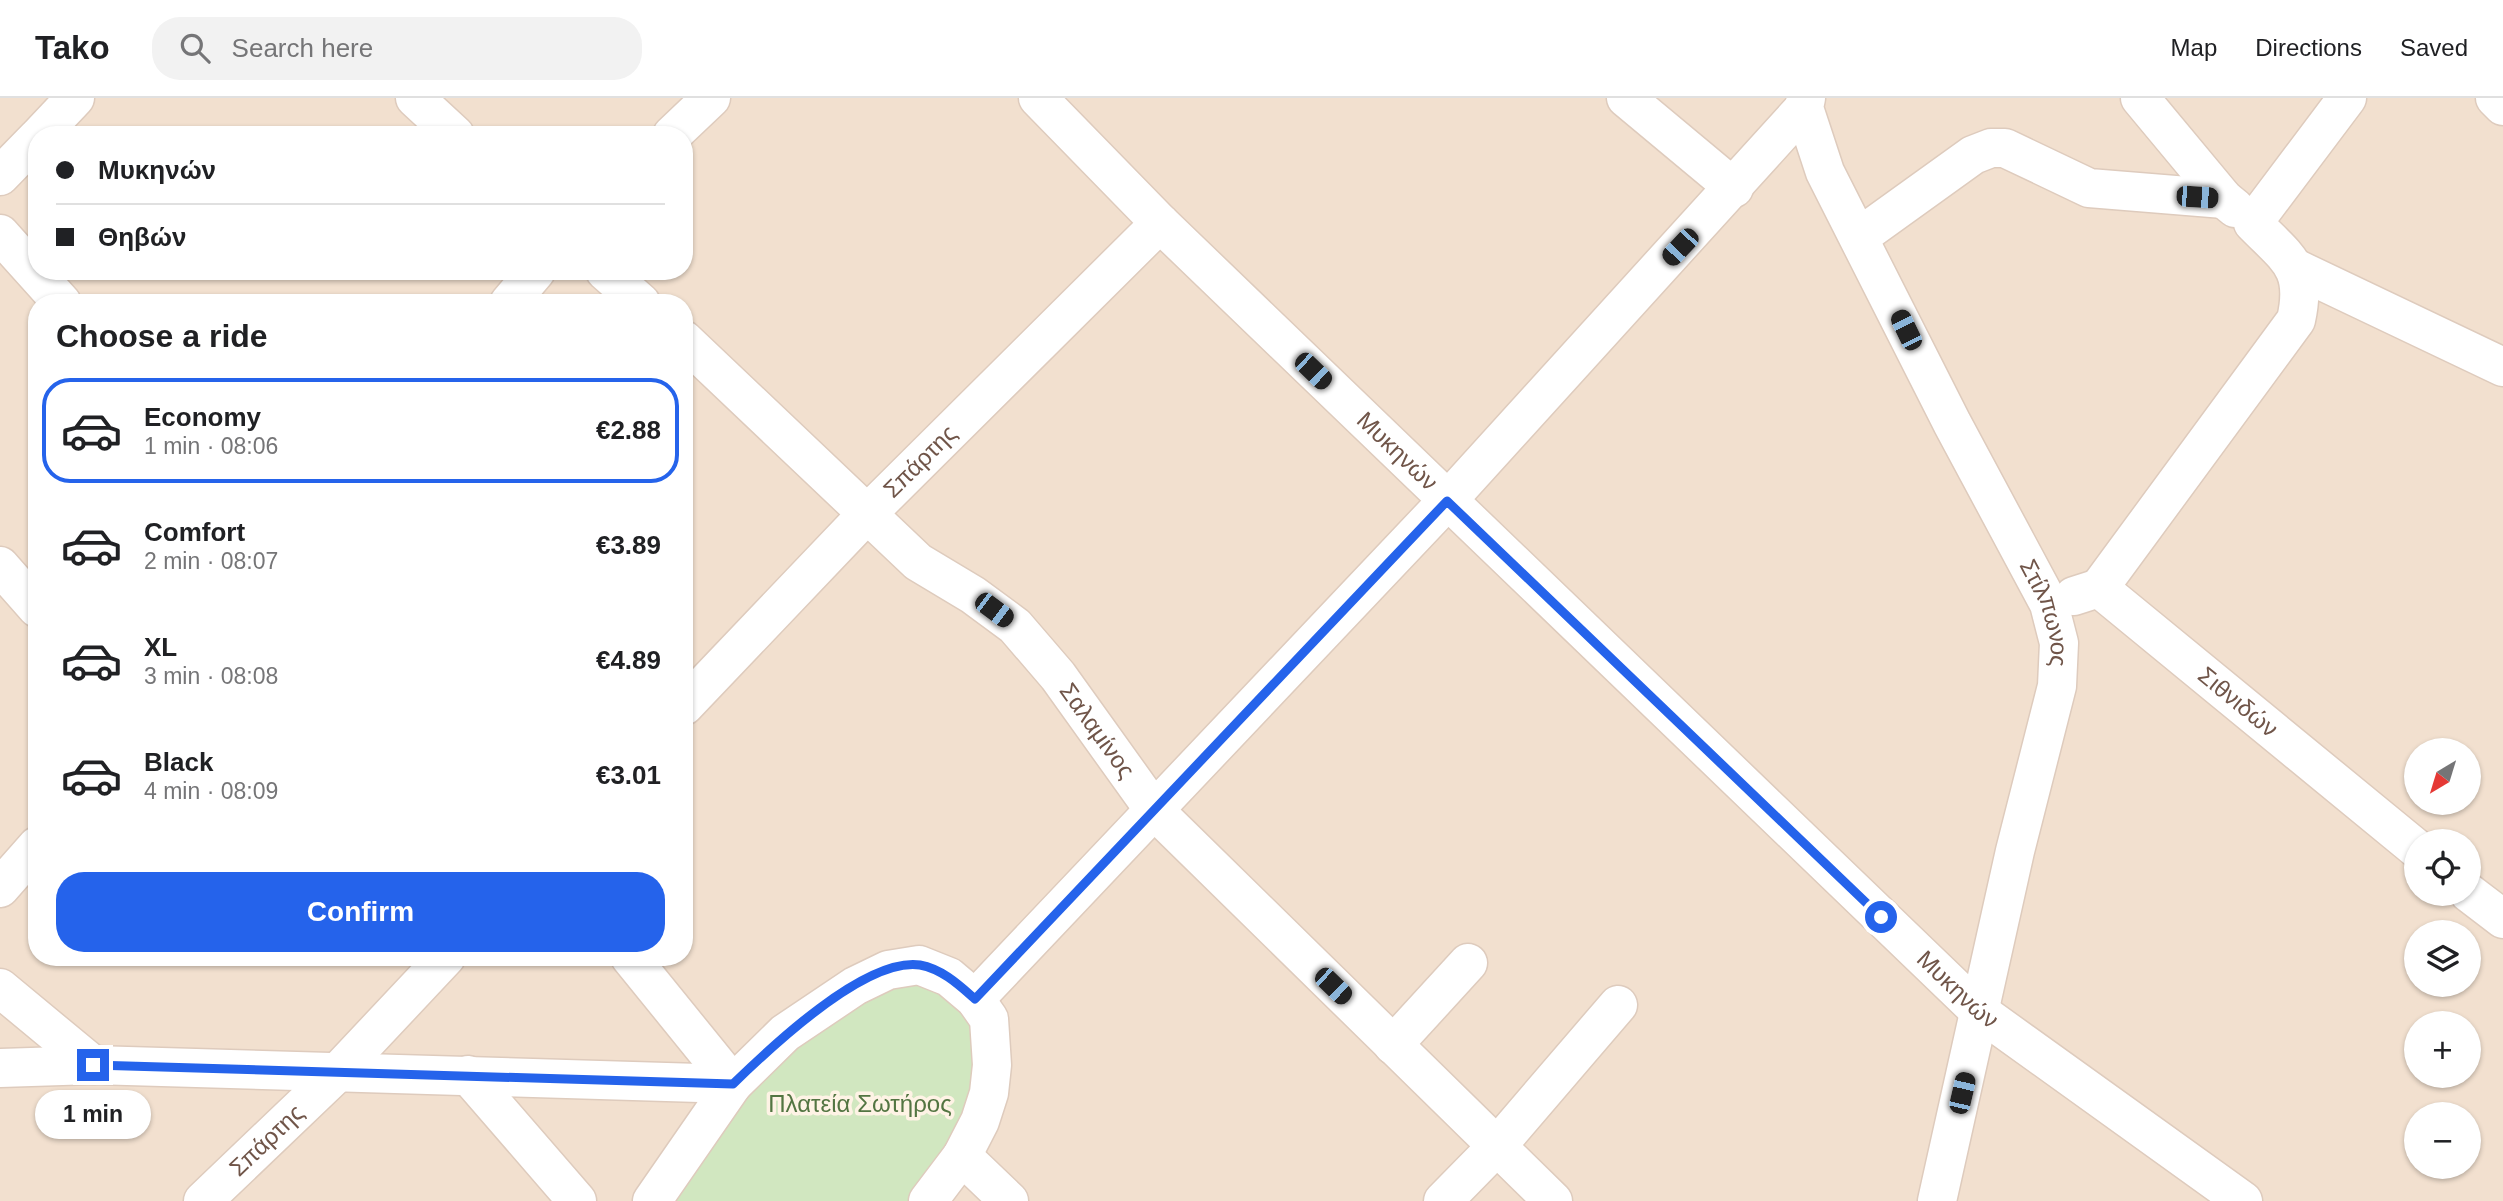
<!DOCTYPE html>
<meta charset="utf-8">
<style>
body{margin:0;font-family:Helvetica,sans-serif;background:#f2f2f2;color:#202124;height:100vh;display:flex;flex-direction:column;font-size:26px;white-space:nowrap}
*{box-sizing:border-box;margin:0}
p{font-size:23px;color:#757577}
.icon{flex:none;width:38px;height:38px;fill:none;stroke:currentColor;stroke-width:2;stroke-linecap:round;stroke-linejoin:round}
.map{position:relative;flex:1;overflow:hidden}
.details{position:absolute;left:28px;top:196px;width:665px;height:672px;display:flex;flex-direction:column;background:#fff;border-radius:28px;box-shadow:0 2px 5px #0004}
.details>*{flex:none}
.banner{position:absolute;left:28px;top:28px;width:665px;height:154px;border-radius:28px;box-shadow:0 2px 5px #0004;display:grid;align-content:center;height:154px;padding:0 28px;background:#fff}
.needle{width:46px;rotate:218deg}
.buttons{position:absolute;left:2404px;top:640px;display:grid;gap:14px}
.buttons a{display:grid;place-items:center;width:77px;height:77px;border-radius:50%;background:#fff;box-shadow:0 2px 5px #0004;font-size:35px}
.end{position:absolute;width:32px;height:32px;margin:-16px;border:9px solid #2563eb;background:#fff;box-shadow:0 0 0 4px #fff}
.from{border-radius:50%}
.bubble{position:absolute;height:49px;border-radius:24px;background:#fff;box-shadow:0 2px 5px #0004;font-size:23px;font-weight:800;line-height:49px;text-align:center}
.car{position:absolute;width:21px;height:42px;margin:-21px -10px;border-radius:9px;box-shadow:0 0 5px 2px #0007;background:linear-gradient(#222 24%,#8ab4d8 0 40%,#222 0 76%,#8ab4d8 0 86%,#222 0)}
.banner b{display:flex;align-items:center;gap:24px;height:66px;font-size:26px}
.banner b+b{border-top:2px solid #e0e0e0}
.banner i{width:18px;height:18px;background:#202124}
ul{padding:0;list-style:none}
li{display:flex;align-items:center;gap:21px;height:105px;margin:0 14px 10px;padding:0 14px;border:4px solid transparent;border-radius:28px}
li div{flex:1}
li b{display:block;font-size:26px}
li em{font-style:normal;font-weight:800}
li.on{border-color:#2563eb}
li>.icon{width:63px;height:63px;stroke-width:1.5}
h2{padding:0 28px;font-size:32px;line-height:84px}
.action{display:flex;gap:14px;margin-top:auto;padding:14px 28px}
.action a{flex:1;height:80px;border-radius:28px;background:#2563eb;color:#fff;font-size:28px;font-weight:800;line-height:80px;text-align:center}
header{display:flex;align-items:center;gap:42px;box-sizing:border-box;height:98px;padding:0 35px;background:#fff;border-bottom:2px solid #e0e0e0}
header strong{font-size:33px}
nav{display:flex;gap:38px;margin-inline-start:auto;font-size:24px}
.search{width:490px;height:63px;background:#f2f2f2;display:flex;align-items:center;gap:18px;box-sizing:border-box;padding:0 24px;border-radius:28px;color:#757577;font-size:26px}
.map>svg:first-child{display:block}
.residential{fill:#f2e0cf;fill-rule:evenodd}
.green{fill:#d1e7c0}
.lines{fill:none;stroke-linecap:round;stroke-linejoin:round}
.minor-casing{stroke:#decbbd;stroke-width:41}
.minor{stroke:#fff;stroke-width:38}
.route{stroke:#2563eb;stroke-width:9}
.labels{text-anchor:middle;stroke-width:7;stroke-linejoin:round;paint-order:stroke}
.street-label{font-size:24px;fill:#705549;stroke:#fef3e5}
.park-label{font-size:24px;fill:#537542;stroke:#fef3e5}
</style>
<header>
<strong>Tako</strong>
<div class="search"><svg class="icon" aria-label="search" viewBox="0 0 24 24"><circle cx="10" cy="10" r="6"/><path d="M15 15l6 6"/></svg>Search here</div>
<nav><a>Map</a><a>Directions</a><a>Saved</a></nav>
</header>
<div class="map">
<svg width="2503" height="1103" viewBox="0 0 2503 1103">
<rect width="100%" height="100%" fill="#fbefe0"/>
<!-- residential -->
<path class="residential" d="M0,0H2503V1103H0ZM37,37H684V173H37ZM37,205H684V859H37ZM2417,653H2469V705H2417ZM2417,744H2469V796H2417ZM2417,835H2469V887H2417ZM2417,926H2469V978H2417ZM2417,1017H2469V1069H2417Z"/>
<!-- green -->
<polygon class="green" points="916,880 962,906 980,930 978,1001 909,1103 659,1103 789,936"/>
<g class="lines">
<defs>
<g id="minor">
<polyline points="415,0 455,37"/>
<path id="s1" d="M1038,0L1160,125L1980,914L2243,1103"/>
<polyline points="1626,0 1734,90"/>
<path id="s2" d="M1806,0L1804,10L1825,74L1952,325L2049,506L2059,545L2057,588L2015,753L1937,1103"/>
<polyline points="2140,0 2224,101 2235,110"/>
<polyline points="2495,0 2503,8"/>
<polyline points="40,37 75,0"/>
<polyline points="672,37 711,0"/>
<polyline points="0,78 37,40"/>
<polyline points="0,136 62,205"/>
<polyline points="1859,139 1973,57 1991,50 2005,50 2089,90 2224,101"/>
<polyline points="2297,171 2503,269"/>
<polyline points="605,173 641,205"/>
<polyline points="509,205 536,173"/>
<path id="s3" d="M684,242L918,464L973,497L1015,528L1058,578L1154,712L1553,1103"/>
<polyline points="0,468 37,510"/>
<path d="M2099,490L2296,222C2308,169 2287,160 2253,125L2347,0"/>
<path id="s4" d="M2074,498L2099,490L2417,751"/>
<path id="s5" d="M684,608L866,417L1160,125"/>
<polyline points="0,790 37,748"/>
<polyline points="2469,795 2503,821"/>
<polyline points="630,859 733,986"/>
<polyline points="0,890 93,967"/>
<polyline points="975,901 1447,403 1804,10"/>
<polyline points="1393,947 1468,865"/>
<polyline points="0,970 93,967 733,986"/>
<polyline points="468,977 577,1103"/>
<polyline points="962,1058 1009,1103"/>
<path id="s6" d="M203,1103L336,976L446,859"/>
<polyline points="652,1103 733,986 785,935 855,888 888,872 919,867 949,879 975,901 989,921 992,967 989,995 980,1023 962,1058 928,1103"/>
<polyline points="1443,1103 1497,1048 1618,907"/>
</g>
</defs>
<!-- minor casing -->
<use href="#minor" class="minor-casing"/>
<!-- minor -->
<use href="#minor" class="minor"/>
</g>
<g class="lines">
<!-- route -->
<path class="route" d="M93,967L733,986C770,950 865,859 920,867C942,871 959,887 975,901L1447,403L1881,819"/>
</g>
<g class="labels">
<!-- street labels -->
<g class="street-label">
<text dy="8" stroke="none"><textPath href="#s1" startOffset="504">Μυκηνών</textPath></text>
<text dy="8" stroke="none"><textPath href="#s5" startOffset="340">Σπάρτης</textPath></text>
<text dy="8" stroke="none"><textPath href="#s2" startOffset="572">Στίλπωνος</textPath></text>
<text dy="8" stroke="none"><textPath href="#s4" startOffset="206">Σιθνιδών</textPath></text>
<text dy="8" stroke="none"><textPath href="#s3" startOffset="572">Σαλαμίνος</textPath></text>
<text dy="8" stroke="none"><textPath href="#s1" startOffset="1281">Μυκηνών</textPath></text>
<text dy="8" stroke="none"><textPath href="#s6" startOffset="88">Σπάρτης</textPath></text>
</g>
<!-- park labels -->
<g class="park-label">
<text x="860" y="1014">Πλατεία Σωτήρος</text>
</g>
</g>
</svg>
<div class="buttons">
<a><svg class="needle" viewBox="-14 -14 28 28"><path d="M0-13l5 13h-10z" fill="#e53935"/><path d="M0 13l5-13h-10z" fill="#757577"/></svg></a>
<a><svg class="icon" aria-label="locate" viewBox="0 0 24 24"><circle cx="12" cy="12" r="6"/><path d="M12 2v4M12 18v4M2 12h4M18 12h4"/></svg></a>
<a><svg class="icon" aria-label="layers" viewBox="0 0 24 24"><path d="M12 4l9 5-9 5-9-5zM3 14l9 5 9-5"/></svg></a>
<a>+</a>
<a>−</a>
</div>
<i class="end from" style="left:1881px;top:819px"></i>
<i class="end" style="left:93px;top:967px"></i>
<div class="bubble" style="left:35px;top:992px;width:116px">1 min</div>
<i class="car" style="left:2197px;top:99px;rotate:94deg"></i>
<i class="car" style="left:1680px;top:149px;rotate:223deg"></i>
<i class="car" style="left:1906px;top:232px;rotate:334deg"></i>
<i class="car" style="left:1313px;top:273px;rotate:134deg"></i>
<i class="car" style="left:994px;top:512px;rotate:127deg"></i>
<i class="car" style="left:1333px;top:888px;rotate:134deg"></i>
<i class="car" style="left:1962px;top:995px;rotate:13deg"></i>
<div class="banner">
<b><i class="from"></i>Μυκηνών</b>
<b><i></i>Θηβών</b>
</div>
<section class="details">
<h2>Choose a ride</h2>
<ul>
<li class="on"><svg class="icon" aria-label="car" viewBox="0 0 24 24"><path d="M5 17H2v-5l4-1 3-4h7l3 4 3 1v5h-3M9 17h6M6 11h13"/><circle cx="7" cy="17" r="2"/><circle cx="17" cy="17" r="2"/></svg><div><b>Economy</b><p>1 min · 08:06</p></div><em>€2.88</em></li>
<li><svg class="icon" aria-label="car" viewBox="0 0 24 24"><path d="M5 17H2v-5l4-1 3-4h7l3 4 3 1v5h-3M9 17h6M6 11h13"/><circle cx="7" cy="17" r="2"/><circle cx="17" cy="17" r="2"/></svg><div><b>Comfort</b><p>2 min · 08:07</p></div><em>€3.89</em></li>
<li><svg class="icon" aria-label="car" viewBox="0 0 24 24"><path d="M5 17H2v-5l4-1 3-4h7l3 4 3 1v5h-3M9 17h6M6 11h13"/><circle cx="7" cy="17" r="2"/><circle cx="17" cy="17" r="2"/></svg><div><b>XL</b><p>3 min · 08:08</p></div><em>€4.89</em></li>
<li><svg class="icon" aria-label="car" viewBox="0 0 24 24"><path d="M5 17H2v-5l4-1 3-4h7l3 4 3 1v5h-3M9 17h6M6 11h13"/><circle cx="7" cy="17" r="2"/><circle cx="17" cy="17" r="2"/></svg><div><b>Black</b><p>4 min · 08:09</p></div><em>€3.01</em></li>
</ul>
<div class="action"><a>Confirm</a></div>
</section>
</div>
